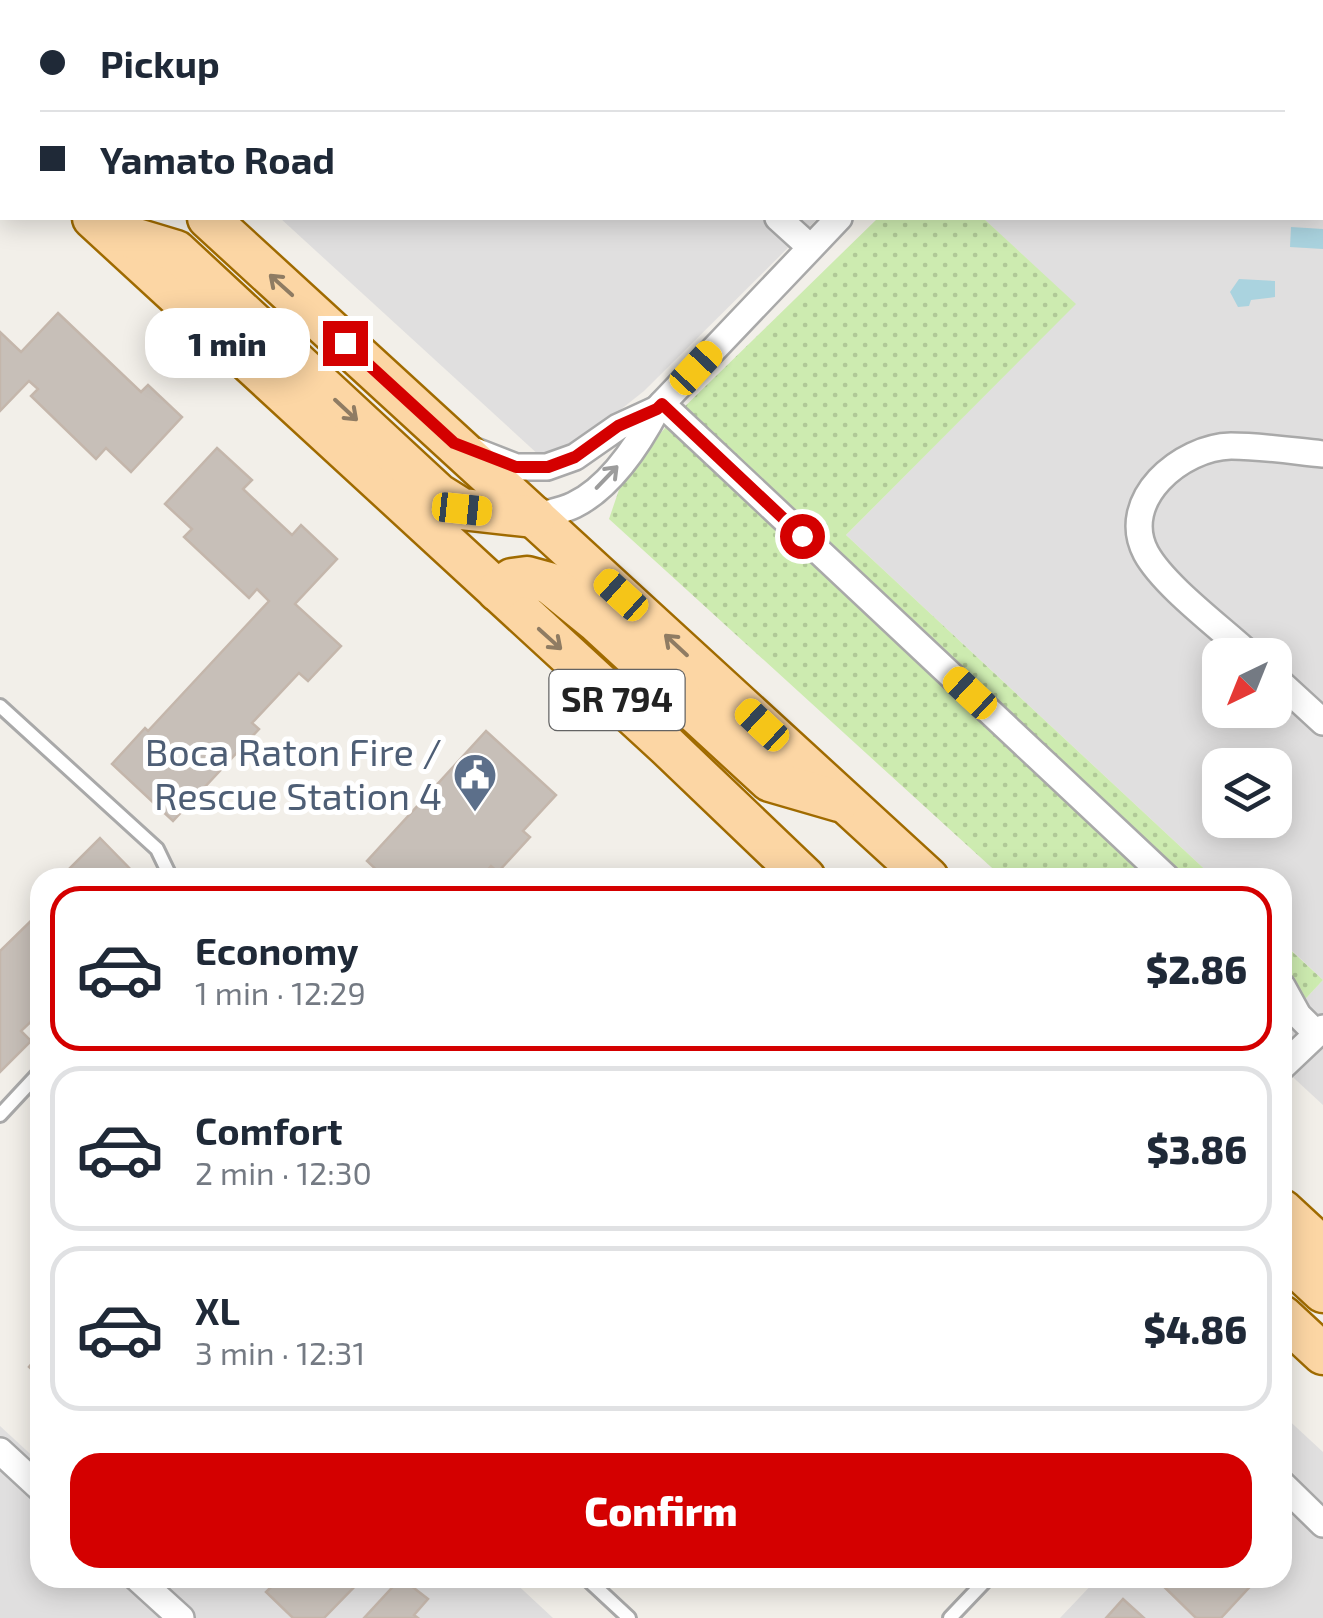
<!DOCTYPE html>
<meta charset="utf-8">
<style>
body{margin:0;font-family:"Exo 2",sans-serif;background:#f2f2f3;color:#1f2937;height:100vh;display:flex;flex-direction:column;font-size:38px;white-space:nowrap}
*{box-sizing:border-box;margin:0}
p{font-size:32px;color:#747a83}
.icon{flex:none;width:55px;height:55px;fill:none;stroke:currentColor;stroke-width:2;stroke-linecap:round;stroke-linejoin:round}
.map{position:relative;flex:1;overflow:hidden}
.side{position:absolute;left:30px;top:868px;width:1262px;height:720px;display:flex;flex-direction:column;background:#fff;border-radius:30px;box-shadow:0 5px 25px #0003}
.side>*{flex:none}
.top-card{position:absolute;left:0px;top:0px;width:1325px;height:220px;box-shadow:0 5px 25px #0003;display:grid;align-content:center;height:220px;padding:0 40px;background:#fff}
.needle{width:65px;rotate:223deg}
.tools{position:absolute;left:1202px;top:638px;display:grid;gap:20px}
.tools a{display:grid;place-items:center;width:90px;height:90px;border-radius:20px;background:#fff;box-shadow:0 5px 25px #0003;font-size:50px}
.end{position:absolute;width:45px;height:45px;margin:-22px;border:12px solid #d40000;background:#fff;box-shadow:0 0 0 5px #fff}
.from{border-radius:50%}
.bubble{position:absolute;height:70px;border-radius:30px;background:#fff;box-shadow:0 5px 25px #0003;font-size:32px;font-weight:800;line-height:70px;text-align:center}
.car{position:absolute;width:30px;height:60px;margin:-30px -15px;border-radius:12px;box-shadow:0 0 8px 2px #0007;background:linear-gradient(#f5c518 24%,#345 0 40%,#f5c518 0 76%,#345 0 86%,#f5c518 0)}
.top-card b{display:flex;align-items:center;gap:35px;height:95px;font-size:38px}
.top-card b+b{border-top:2px solid #e0e1e3}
.top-card i{width:25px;height:25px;background:#1f2937}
ul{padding:18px 0 0;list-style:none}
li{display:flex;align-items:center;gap:30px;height:165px;margin:0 20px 15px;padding:0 20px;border:5px solid #e0e1e3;border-radius:30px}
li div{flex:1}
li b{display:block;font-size:38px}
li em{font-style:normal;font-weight:800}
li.current{border-color:#d40000}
li>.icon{width:90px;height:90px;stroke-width:1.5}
.button{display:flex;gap:20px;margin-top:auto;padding:20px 40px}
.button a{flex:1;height:115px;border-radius:30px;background:#d40000;color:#fff;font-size:40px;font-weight:800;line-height:115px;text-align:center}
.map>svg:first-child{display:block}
.residential{fill:#e0dfdf;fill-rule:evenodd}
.commercial{fill:#f2dad9}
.grass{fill:url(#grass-dots)}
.water{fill:#aad3df}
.building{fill:#c7bfb8;stroke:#c4b6ab;stroke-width:2.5}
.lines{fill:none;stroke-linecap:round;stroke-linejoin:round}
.service-casing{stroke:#a9a9a9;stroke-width:18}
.minor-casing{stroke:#a9a9a9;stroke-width:30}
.primary-casing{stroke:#a06b00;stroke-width:45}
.service{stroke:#fff;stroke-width:12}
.minor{stroke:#fff;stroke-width:25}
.primary{stroke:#fcd6a4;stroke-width:40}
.oneway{stroke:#8f7c63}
.oneway2{stroke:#9c9c9c}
.route{stroke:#d40000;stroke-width:12}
.labels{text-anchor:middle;stroke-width:10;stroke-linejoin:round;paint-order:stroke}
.shield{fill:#fff;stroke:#646464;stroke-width:2.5}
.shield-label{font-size:35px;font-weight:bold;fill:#222}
.service-label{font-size:38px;fill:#4e5e75;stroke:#fff;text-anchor:end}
</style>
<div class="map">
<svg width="1323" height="1618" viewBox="0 0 1323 1618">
<defs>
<pattern id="grass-dots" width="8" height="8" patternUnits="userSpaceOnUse" patternTransform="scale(2.5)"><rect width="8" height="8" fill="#cdebb0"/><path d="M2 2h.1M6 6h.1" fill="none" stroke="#b0c997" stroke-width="1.8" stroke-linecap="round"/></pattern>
</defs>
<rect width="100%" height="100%" fill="#f2efe9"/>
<!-- residential -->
<g class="residential">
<path d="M428,0H1323V1105L1283,1068V1023L1323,980L1283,942L1282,878L1213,877L846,535L1075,304L983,218H1322V2H426ZM1220,655H1275V710H1220ZM1220,765H1275V820H1220Z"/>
<polygon points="280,218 818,218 644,391 575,446 541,457"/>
<polygon points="1283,1415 1323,1452 1323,1618 1060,1618 1098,1578 1282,1578"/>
<polygon points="0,1426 40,1463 40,1578 510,1578 553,1618 0,1618"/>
</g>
<!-- commercial -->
<polygon class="commercial" points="140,0 428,0 143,2"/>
<!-- grass -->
<g class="grass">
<polygon points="878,218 983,218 1076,304 846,535 1213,877 1002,877 609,519 623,478 675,416"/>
<polygon points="1282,942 1323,980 1283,1023 1282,1023"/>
</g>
<!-- water -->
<g class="water">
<polygon points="1291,227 1323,229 1323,249 1290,247"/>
<polygon points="1239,279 1275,281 1275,297 1251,300 1249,306 1238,307 1230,292"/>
</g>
<!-- building -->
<g class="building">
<polygon points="58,313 141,392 148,385 182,417 131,472 106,448 96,459 31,396 38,389 29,381 0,411 0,332 21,352"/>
<polygon points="217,448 252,480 243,489 292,535 301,525 337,559 295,604 341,646 308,681 299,673 252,723 259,729 173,821 112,764 145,728 148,731 269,601 257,589 249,598 184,537 192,529 165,504"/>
<polygon points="486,731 556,795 523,831 530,837 498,872 491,866 481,878 385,878 367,861"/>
<polygon points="100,838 139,878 66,878 63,875"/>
<polygon points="40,912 40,1013 21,1031 31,1041 0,1072 0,951"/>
<polygon points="40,1354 40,1377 29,1367"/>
<polygon points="280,1578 363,1578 324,1618 293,1618 266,1592"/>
<polygon points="401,1578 428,1599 414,1615 418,1618 364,1618"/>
<polygon points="1155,1578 1258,1578 1221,1618 1196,1618"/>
<polygon points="1123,1599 1144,1618 1106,1618"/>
</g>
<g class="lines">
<defs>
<g id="service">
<polyline points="0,706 157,849 171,878"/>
<polyline points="0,1115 40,1072"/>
<polyline points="586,1578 629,1618"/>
<polyline points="950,1618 988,1578"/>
</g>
<g id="minor">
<polyline points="542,0 545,2"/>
<polyline points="1080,0 1082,2"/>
<polyline points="1322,36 1323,36"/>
<polyline points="778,218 810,247"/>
<polyline points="662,404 1167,878"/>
<polyline points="475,451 516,467 547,467 575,457 618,427 657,409"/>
<path d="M535,517C547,513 562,511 574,505C611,487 638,445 657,409L839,218"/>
<path d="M1250,655C1221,628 1164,586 1146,553C1118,500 1181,447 1231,446C1261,446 1293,451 1323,454"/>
<polyline points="1275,678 1323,722"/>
<polyline points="1282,986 1298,1015 1317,1034"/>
<polyline points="1282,1067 1323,1028"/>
<polyline points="0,1451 40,1488"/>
<polyline points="1282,1484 1323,1524"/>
<polyline points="137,1578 181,1618"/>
</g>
<g id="primary">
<polyline points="0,13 2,15"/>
<polyline points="0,120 2,123"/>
<polyline points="93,218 667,746 805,878"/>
<polyline points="208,218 928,878"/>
<polyline points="113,232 176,251 438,494 462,509 535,517"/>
<polyline points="498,591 512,579 527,577 549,583 597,622 770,781 839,801"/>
<polyline points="1282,1210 1323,1248"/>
<polyline points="1282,1254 1323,1292"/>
<polyline points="1282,1316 1323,1354"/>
</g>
</defs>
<!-- service casing -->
<use href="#service" class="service-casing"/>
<!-- minor casing -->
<use href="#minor" class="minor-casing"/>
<!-- primary casing -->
<use href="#primary" class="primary-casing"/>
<!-- service -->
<use href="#service" class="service"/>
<!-- minor -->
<use href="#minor" class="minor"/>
<!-- primary -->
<use href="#primary" class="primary"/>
</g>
<!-- one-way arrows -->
<defs><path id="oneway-shaft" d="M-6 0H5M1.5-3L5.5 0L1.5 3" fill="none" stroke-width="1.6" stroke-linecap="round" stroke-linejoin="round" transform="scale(2.5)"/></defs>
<g class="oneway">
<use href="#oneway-shaft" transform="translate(281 285) rotate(-138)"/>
<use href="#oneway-shaft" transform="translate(346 410) rotate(43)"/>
<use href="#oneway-shaft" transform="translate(550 639) rotate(42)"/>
<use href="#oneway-shaft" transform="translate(676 645) rotate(-137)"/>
</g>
<use class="oneway2" href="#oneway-shaft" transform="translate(607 477) rotate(-46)"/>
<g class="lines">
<!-- route -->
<polyline class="route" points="345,343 454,443 516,467 548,467 575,457 618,426 657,409 662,404 802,536"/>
</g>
<!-- icons -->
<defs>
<symbol id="civic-pin" viewBox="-11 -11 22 30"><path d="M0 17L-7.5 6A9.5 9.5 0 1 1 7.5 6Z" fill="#5c6f8a" stroke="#fff"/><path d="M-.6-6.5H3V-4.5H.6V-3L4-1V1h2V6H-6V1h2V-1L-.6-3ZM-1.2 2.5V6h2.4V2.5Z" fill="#fff"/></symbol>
</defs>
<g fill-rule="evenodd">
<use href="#civic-pin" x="450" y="750" width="50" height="68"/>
</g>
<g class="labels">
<!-- shield labels -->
<rect class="shield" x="549.5" y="670" width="135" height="60" rx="8"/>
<g class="shield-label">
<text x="617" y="712">SR 794</text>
</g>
<!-- service labels -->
<g class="service-label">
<text x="442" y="766">Boca Raton Fire /<tspan x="442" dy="44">Rescue Station 4</tspan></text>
</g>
</g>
</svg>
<div class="tools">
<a><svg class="needle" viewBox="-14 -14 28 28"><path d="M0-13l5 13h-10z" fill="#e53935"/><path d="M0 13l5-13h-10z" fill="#747a83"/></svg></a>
<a><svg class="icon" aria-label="layers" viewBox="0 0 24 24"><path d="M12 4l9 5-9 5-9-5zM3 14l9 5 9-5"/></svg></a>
</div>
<i class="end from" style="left:802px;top:536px"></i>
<i class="end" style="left:345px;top:343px"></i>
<div class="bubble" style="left:145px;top:308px;width:165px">1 min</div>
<i class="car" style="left:696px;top:368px;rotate:43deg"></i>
<i class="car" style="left:462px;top:509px;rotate:96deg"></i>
<i class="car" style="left:621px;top:595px;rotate:312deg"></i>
<i class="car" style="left:970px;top:693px;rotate:313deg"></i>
<i class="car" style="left:762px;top:725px;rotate:313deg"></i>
<div class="top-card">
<b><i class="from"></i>Pickup</b>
<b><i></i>Yamato Road</b>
</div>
<section class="side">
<ul>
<li class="current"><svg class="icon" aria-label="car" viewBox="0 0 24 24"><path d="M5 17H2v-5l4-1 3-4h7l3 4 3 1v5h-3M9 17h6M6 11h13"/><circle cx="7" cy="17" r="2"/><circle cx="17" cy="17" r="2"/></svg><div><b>Economy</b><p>1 min · 12:29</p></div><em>$2.86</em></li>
<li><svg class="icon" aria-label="car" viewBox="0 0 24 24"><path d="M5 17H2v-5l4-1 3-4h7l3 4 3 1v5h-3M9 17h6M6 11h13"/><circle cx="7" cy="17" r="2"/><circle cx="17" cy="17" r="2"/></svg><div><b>Comfort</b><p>2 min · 12:30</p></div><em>$3.86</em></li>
<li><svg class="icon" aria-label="car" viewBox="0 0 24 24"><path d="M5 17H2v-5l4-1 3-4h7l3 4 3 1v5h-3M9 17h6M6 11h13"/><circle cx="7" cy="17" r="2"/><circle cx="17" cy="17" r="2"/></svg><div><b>XL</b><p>3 min · 12:31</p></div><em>$4.86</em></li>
</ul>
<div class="button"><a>Confirm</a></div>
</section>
</div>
